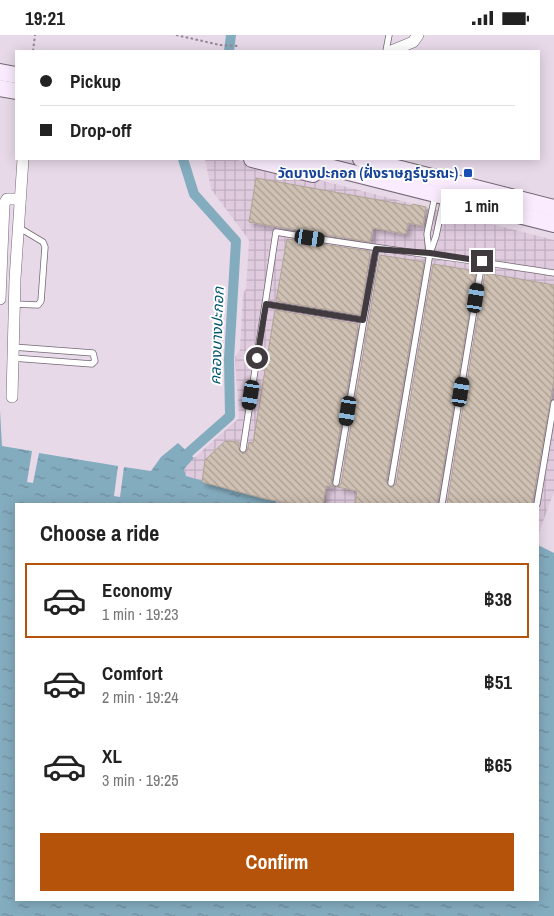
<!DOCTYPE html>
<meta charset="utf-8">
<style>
body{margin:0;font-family:"Archivo Narrow","Noto Sans Thai",sans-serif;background:#f6f6f6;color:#222;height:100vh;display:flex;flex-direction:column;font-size:19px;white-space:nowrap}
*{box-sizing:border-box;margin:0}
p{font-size:16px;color:#767676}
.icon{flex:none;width:28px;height:28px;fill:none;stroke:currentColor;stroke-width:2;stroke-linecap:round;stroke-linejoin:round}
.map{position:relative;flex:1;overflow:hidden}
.details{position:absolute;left:15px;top:468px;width:524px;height:398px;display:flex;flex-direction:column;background:#fff;border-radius:0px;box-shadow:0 2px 12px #0003}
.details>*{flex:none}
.hud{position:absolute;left:15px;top:15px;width:525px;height:110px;border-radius:0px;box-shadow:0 2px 12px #0003;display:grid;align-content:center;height:110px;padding:0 25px;background:#fff}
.end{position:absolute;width:22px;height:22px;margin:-11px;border:6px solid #413b40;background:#fff;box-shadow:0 0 0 2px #fff}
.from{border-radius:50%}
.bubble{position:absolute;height:35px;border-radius:0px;background:#fff;box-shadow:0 2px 12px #0003;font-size:16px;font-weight:700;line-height:35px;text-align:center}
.car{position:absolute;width:15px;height:30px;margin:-15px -8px;border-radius:6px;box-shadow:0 0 4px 1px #0007;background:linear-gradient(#222 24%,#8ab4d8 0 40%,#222 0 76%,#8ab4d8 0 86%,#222 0)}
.hud b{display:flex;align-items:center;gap:18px;height:48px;font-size:19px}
.hud b+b{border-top:1px solid #e0e0e0}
.hud i{width:12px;height:12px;background:#222}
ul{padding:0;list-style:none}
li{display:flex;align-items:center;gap:15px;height:75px;margin:0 10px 8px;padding:0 15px;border:2px solid transparent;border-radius:0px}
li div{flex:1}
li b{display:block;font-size:19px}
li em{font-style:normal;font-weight:700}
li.on{border-color:#b45309}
li>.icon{width:45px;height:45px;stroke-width:1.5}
h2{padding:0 25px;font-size:22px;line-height:60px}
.cta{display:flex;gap:10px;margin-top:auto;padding:10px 25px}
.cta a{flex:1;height:58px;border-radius:0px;background:#b45309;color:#fff;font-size:20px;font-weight:700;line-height:58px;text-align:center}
.status{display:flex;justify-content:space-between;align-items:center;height:35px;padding:0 25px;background:#fff;direction:ltr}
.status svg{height:14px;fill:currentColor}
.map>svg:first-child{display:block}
.industrial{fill:url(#industrial-grid)}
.water{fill:url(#water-ripples)}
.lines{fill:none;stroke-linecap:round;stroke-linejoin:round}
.canal{stroke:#84acbf;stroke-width:10}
.building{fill:url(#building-back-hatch);stroke:#b1a396;filter:url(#shadow)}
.lane-casing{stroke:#746774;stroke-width:7}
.street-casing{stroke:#746774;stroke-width:12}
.secondary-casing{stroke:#746774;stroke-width:18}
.path{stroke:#928791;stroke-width:2;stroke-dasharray:2.5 2.5;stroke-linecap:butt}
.lane{stroke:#fff;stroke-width:5.5}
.street{stroke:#fff;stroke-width:11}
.secondary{stroke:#faecfe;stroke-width:16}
.route{stroke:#413b40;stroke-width:6}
.transit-dot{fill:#1a4fb4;stroke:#fff;stroke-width:2}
.labels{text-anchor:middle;stroke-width:4;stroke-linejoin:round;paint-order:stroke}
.transit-label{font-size:14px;font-weight:bold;fill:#164399;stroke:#fff;text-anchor:end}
.water-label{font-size:15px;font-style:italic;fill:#035670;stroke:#fff}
</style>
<div class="status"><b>19:21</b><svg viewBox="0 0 49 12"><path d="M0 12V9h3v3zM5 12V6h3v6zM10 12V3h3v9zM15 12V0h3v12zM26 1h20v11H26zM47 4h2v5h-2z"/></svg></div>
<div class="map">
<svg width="554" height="881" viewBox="0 0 554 881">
<defs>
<pattern id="industrial-grid" width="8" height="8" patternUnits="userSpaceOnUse" patternTransform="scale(1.25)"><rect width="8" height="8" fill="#dfcade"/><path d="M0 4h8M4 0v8" fill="none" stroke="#c1aec0"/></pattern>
<pattern id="water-ripples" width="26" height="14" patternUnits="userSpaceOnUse" patternTransform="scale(1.25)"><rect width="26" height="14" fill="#84acbf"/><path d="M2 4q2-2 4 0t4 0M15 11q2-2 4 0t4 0" fill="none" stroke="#6e8d9d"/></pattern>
<pattern id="building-back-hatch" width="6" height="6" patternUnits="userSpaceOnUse" patternTransform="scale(1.25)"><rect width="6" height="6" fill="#cfc1b3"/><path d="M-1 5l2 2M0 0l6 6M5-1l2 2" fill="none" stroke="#aa9e93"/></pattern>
<filter id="shadow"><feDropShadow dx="4" dy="4" stdDeviation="2.5" flood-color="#0004"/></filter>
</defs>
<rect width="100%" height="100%" fill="#e8d9e8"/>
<!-- industrial -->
<polygon class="industrial" points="205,124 232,124 257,129 554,205 554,457 538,500 538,469 275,469 275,466 186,441 184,434 194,423 239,383 235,322 240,315 243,259 246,254 249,205 211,154"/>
<!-- water -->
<polygon class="water" points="0,375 2,411 32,416 27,447 33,448 39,418 118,431 114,461 120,462 124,432 151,436 161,422 178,408 194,423 184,434 186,441 276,466 275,469 16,469 16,864 538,864 538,510 554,518 554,881 0,881"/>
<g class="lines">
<!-- canal -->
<g class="canal">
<polyline points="229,16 231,0"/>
<polyline points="179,426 230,381 229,324 236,206 194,159 183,124"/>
</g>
</g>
<!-- building -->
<g class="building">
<polygon points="256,143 412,171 413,169 426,172 423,191 408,188 406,199 373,193 370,207 249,187"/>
<polygon points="287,204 369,216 370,219 360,280 276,266"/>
<polygon points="380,220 424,227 386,447 391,453 396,449 433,229 476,236 437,469 355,469 357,456 337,452 341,449"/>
<polygon points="485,238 554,250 554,345 532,469 447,469"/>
<polygon points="275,275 358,289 331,447 333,452 326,451 323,469 296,469 266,464 202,447 205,425 225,406 239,407 239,415 243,419 247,417 249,407 253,408"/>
</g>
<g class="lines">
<defs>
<g id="lane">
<polyline points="386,16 389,0"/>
<polyline points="429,216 427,199 435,161"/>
<polyline points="14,269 38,270 41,266 45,212 43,207 18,192"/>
<polyline points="266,269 363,285"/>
<polyline points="13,323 92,329 95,326 93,318 13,312"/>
<path d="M243,414L276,197C369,213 461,223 554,238"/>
<polyline points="336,448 376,214"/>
<polyline points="391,448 430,218 436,201 444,163"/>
<polyline points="442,469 482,226"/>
<polyline points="537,469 554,368"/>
</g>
<g id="street">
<polyline points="391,16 413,7 418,0"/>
<polyline points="0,264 4,169 7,164 20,164"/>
<polyline points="12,362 15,244 23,124"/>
</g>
<g id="secondary">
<polyline points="0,37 16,40"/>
<polyline points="0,53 16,56"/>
<polyline points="252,124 313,139"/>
<polyline points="297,124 554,189"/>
<polyline points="361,124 554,173"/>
</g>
</defs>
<!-- lane casing -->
<use href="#lane" class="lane-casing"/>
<!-- street casing -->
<use href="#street" class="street-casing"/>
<!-- secondary casing -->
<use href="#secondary" class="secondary-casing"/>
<!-- path -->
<g class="path">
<polyline points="176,0 220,10 238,11"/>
<polyline points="33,16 35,0"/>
</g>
<!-- lane -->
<use href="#lane" class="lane"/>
<!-- street -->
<use href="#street" class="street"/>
<!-- secondary -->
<use href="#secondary" class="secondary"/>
</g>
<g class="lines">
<!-- route -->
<polyline class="route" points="257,323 266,269 363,285 376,214 430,218 482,226"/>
</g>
<!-- markers -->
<rect class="transit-dot" x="463" y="133" width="10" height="10" rx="2.5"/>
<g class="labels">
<!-- transit labels -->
<g class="transit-label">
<text x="458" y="143">วัดบางปะกอก (ฝั่งราษฎร์บูรณะ)</text>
</g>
<!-- water labels -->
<g class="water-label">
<text transform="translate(217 301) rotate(-88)" y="5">คลองบางปะกอก</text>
</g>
</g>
</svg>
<i class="end from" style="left:257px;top:323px"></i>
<i class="end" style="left:482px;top:226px"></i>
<div class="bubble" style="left:441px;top:154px;width:82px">1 min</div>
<i class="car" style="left:310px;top:203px;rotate:99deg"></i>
<i class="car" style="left:476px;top:263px;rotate:9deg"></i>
<i class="car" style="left:461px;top:357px;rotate:9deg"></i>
<i class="car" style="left:251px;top:360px;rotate:189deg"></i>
<i class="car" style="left:348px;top:376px;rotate:189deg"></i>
<div class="hud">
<b><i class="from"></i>Pickup</b>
<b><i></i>Drop-off</b>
</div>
<section class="details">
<h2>Choose a ride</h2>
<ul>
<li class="on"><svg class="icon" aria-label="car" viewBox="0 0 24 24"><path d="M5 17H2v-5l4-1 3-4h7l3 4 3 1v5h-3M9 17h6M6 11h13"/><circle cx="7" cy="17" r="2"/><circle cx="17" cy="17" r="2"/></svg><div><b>Economy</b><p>1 min · 19:23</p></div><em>฿38</em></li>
<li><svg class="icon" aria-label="car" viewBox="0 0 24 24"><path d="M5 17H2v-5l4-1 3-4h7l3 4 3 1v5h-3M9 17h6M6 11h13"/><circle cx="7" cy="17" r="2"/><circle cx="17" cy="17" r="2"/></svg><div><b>Comfort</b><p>2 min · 19:24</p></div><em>฿51</em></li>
<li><svg class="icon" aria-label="car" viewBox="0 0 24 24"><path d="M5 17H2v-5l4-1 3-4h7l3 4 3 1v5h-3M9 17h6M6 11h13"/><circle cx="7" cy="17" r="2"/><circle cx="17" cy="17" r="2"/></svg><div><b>XL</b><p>3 min · 19:25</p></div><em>฿65</em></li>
</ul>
<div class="cta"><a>Confirm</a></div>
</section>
</div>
